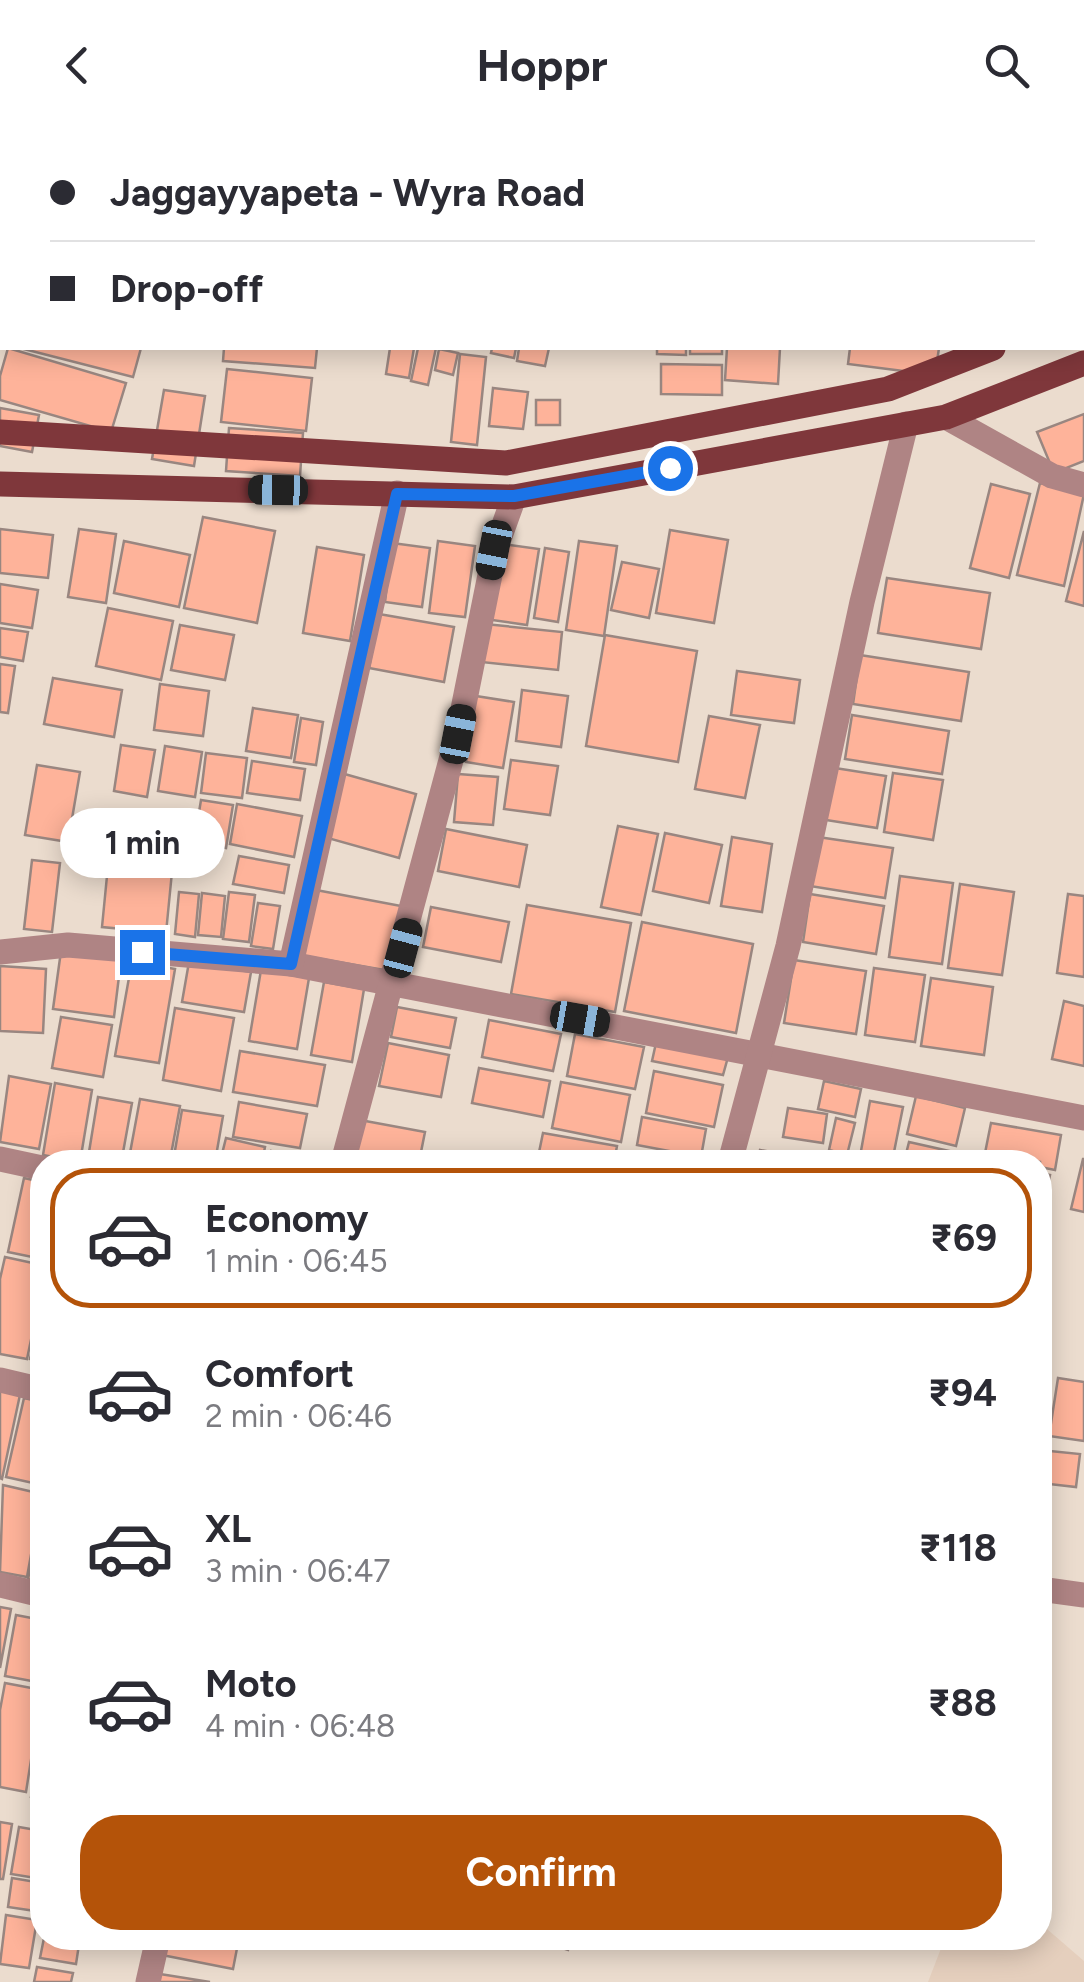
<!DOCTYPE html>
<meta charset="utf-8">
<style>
body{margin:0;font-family:Figtree,sans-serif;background:#f2f2f3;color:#2b2b33;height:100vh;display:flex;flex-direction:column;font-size:38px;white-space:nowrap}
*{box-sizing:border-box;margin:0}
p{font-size:32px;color:#7c7c81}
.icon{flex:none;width:55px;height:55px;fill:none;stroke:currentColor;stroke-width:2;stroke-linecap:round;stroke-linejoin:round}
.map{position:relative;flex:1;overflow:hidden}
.sheet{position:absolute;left:30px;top:1020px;width:1022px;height:800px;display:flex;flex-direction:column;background:#fff;border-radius:40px;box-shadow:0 5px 25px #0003}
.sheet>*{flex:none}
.hud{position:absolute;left:0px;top:0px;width:1085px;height:220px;box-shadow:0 5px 25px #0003;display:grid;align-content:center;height:220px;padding:0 50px;background:#fff}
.end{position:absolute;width:45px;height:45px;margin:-22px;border:12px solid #1a73e8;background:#fff;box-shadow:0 0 0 5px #fff}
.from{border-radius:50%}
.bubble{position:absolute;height:70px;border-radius:35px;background:#fff;box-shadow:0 5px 25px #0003;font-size:32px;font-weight:700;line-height:70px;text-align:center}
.car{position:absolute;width:30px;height:60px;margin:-30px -15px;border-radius:12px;box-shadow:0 0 8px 2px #0007;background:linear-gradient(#222 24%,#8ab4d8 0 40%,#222 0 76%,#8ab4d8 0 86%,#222 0)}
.hud b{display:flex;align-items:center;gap:35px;height:95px;font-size:38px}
.hud b+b{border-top:2px solid #e1e1e2}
.hud i{width:25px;height:25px;background:#2b2b33}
ul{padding:18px 0 0;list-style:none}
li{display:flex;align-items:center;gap:30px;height:140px;margin:0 20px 15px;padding:0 30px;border:5px solid transparent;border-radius:40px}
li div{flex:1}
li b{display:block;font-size:38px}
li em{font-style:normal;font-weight:700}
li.current{border-color:#b45309}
li>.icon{width:90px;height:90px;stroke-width:1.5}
.action{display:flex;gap:20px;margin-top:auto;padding:20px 50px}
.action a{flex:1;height:115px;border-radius:40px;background:#b45309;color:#fff;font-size:40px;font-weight:700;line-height:115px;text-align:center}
header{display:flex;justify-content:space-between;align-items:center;height:130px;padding:0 50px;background:#fff;font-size:45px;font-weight:700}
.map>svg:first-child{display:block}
.built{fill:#e5cfbd}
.building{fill:#feb39a;stroke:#998680;stroke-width:2.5}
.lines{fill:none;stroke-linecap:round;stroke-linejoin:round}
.street{stroke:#af8484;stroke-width:25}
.primary{stroke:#7f373b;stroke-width:25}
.route{stroke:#1a73e8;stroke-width:12}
</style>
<header><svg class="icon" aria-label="back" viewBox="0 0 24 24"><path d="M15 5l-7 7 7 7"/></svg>Hoppr<svg class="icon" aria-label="search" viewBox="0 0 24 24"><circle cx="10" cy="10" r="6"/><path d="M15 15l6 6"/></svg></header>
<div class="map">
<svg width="1084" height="1852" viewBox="0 0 1084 1852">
<rect width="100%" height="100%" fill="#ebdcce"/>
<!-- built -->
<polygon class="built" points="1040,1793 1084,1831 1084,1852 928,1852 945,1808 1040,1808"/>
<!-- building -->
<g class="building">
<polygon points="8,218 126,253 111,302 0,270 0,246"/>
<polygon points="20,218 141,218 133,247"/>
<polygon points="224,218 317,218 315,238 223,231"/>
<polygon points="390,218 414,218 409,248 386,244"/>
<polygon points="418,218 436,218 428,255 411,251"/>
<polygon points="492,218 516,218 514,228 491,223"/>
<polygon points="519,218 549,218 545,236 517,231"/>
<polygon points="657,218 686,218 686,225 657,224"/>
<rect x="690" y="218" width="32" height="6"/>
<polygon points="727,218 780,218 778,254 725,250"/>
<polygon points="850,218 939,218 935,245 848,234"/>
<polygon points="439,219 458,223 453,245 435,240"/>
<polygon points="460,224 486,227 477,315 451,312"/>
<polygon points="661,234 722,235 722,265 661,264"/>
<polygon points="227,239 312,248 306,301 221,292"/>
<polygon points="493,258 528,262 523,299 489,296"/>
<polygon points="164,260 205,266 194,336 152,329"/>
<rect x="536" y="270" width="24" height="25"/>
<polygon points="0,278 39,285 32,322 0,316"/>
<polygon points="1084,284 1084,331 1054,343 1037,302"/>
<polygon points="229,298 303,303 300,346 226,341"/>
<polygon points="1040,353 1084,364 1064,456 1017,445"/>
<polygon points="991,354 1030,364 1009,448 970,438"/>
<polygon points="203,387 275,401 257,493 184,478"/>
<polygon points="0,399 53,405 48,448 0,443"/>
<polygon points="79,399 116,404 106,473 68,467"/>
<polygon points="670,400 728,410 714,493 656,483"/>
<polygon points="1084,401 1084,476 1066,471"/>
<polygon points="124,411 190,425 179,477 114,463"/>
<polygon points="438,411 475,416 465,487 429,483"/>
<polygon points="579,411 617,416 604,506 566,500"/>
<polygon points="392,413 430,418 422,477 385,472"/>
<polygon points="503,414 539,419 527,495 492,490"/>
<polygon points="317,417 364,425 350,511 303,503"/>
<polygon points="545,418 569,422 558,492 534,488"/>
<polygon points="622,432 659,439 649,488 611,480"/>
<polygon points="887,448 990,463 981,519 878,503"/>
<polygon points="0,454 38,460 32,498 0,493"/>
<polygon points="108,478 173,491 161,550 96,536"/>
<polygon points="379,484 454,497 444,552 369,538"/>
<polygon points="485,494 562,502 558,540 481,532"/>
<polygon points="180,495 234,505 225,550 171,540"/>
<polygon points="0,498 28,502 23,531 0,527"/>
<polygon points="605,505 697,521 678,632 586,616"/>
<polygon points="860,525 969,542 961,591 853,574"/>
<polygon points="0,534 15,536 8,583 0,582"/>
<polygon points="737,541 800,550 794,593 731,585"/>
<polygon points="53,548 122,560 114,607 44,594"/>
<polygon points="160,554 209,561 203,606 154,600"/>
<polygon points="522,560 568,566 561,617 516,611"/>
<polygon points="476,566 514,572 503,638 466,632"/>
<polygon points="253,578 298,585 291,628 246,621"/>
<polygon points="852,585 949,601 942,644 845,629"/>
<polygon points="709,586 760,595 745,668 695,659"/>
<polygon points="301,588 323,592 316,635 294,632"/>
<polygon points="121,615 155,620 147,667 114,661"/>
<polygon points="165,616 202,622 195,667 158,661"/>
<polygon points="206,623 247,628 242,668 201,663"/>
<polygon points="511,630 558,636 550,685 504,679"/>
<polygon points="252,631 305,639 300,670 247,663"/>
<polygon points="37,635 80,642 68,712 25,705"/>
<polygon points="835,638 886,646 877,698 826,690"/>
<polygon points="341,643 416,664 399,728 324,707"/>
<polygon points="893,643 943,650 933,710 884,702"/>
<polygon points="458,644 498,647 493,695 454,692"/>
<polygon points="201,670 233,675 226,718 194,713"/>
<polygon points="237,674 302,686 294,727 230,714"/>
<polygon points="112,695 176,701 166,803 102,797"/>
<polygon points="618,696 658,704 641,785 601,777"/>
<polygon points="446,699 527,715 519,757 438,741"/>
<polygon points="665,703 722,715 709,773 653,761"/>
<polygon points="732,707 772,714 762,782 721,776"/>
<polygon points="818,707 893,718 885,768 810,756"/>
<polygon points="239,726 289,735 284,763 233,754"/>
<polygon points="32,730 60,733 52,802 24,799"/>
<polygon points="900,746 953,753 942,834 889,827"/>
<polygon points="960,754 1014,762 1002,845 948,838"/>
<polygon points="316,760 401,776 390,841 304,826"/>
<polygon points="179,762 199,764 195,807 175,804"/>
<polygon points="229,762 255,765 249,812 223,809"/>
<polygon points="202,763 225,766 221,807 198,805"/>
<polygon points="810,764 884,776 876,824 803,812"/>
<polygon points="1068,764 1084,766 1084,847 1057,843"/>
<polygon points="258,773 280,776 273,819 251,816"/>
<polygon points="527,775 631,793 615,882 511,864"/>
<polygon points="431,777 509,792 501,832 423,817"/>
<polygon points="642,792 753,814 736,903 624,881"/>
<polygon points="61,821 121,830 114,887 53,879"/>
<polygon points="794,830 866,841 856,904 784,893"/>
<polygon points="132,831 175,839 159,933 115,926"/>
<polygon points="189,832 251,842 244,882 182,872"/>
<polygon points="0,836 46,839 43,903 0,901"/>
<polygon points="874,838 925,845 915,912 865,905"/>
<polygon points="261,840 309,848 297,919 249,911"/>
<polygon points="931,848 993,857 984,925 921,916"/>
<polygon points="324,852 364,859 352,932 311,925"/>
<polygon points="1064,871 1084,876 1084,936 1052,929"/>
<polygon points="397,877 456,888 450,918 391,907"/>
<polygon points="175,878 234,888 221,961 163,950"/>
<polygon points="61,887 112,895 103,947 52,938"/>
<polygon points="489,890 561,904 553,941 482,927"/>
<polygon points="575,904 644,917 635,959 567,946"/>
<polygon points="388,913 449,925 441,967 379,956"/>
<polygon points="656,913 728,927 723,945 652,931"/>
<polygon points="240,921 325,935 317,976 233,962"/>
<polygon points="479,938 550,951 543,987 472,973"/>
<polygon points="654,941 723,955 714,997 646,983"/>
<polygon points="9,946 51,954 39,1019 0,1012"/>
<polygon points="824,951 861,959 855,987 818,979"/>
<polygon points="561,952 630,965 621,1012 552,998"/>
<polygon points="55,953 92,960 80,1032 43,1025"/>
<polygon points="916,966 965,978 956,1016 907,1004"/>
<polygon points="98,967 132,973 122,1028 89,1022"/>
<polygon points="140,969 180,976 170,1030 130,1023"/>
<polygon points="870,971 903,977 892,1032 859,1032"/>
<polygon points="239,972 307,984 300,1018 233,1007"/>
<polygon points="788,978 827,984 823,1013 783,1007"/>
<polygon points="182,980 223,986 215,1032 173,1032"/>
<polygon points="642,987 706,999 701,1027 637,1015"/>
<polygon points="836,988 855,993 847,1025 829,1020"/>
<polygon points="360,990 425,1002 419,1032 352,1032"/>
<polygon points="991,993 1061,1005 1055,1040 1040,1037 1040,1032 984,1028"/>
<polygon points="543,1003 617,1016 614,1032 537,1032"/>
<polygon points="226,1008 265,1017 262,1032 220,1032"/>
<polygon points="909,1012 958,1023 956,1032 904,1032"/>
<polygon points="760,1020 809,1029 809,1032 757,1032"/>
<polygon points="271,1021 308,1028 307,1032 268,1032"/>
<polygon points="633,1022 689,1032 631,1032"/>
<polygon points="1083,1029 1084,1029 1084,1082 1071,1079"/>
<polygon points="1040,1043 1050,1045 1043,1078 1040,1077"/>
<polygon points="24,1048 42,1052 42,1129 8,1122"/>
<polygon points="5,1127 42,1135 42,1157 27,1229 0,1224 0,1149"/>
<polygon points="42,1171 42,1231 30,1229"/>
<polygon points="1058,1248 1084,1252 1084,1311 1049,1306"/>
<polygon points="0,1256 21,1260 2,1349 0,1348"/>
<polygon points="24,1268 42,1272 42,1355 6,1347"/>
<polygon points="1040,1320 1080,1324 1076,1357 1040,1353"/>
<polygon points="3,1355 42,1364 27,1447 0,1442"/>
<polygon points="42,1381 42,1452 28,1449"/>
<polygon points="0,1477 11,1479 0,1538"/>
<polygon points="16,1485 42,1490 42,1553 5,1546"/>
<polygon points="5,1553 42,1560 26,1662 0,1657 0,1580"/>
<polygon points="42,1609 42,1669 31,1667"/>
<polygon points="0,1692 12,1694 3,1749 0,1749"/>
<polygon points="19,1697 42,1701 42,1749 11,1744"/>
<polygon points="12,1748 42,1753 42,1782 8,1777"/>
<polygon points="6,1785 37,1790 29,1838 0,1834"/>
<polygon points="44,1808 80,1808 76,1834 40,1828"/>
<polygon points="166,1808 239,1808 233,1839 162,1825"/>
<polygon points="531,1808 571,1808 568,1820"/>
<polygon points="37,1837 73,1843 71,1852 34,1852"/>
<polygon points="160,1844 210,1852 159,1852"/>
</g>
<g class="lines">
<!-- street -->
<g class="street">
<polyline points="946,287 1052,346 1084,355"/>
<polyline points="0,822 68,815 291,834 1084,988"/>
<polyline points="291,834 397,363"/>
<polyline points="0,1029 42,1038"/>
<polyline points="343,1032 458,604 495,420 514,367"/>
<polyline points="730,1032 788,816 862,472 906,294"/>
<polyline points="0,1250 42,1260"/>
<polyline points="0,1455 42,1465"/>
<polyline points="1040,1459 1084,1465"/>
<polyline points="148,1852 158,1808"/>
</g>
<!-- primary -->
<g class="primary">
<polyline points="1082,182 1084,182"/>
<polyline points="0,302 506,333 888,259 993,218"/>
<polyline points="0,354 514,367 946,287 1084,233"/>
</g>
</g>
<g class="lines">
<!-- route -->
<polyline class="route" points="142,822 291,834 397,364 514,366 670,338"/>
</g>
</svg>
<i class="end from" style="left:670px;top:338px"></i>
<i class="end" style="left:142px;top:822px"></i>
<div class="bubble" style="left:60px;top:678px;width:165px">1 min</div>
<i class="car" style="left:278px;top:360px;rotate:271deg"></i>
<i class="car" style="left:494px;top:420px;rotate:191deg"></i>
<i class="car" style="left:458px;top:604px;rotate:11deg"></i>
<i class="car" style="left:403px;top:818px;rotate:15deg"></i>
<i class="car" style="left:580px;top:889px;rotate:100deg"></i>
<div class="hud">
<b><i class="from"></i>Jaggayyapeta - Wyra Road</b>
<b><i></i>Drop-off</b>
</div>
<section class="sheet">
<ul>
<li class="current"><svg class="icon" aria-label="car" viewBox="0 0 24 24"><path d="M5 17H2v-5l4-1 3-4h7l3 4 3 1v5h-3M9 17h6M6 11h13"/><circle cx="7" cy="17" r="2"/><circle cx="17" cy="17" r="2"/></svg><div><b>Economy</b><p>1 min · 06:45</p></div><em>₹69</em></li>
<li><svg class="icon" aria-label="car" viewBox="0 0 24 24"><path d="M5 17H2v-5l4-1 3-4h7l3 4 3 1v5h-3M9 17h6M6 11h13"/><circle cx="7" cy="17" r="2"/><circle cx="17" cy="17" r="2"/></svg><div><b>Comfort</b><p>2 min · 06:46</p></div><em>₹94</em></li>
<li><svg class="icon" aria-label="car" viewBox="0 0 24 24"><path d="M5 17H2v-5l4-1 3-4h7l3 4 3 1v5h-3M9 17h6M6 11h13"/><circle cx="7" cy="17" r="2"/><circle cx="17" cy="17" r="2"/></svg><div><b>XL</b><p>3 min · 06:47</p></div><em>₹118</em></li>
<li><svg class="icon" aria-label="car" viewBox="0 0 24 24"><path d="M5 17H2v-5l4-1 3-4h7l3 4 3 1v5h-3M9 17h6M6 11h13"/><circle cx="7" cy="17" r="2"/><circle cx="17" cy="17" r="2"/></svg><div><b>Moto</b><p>4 min · 06:48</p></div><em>₹88</em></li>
</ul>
<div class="action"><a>Confirm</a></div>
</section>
</div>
